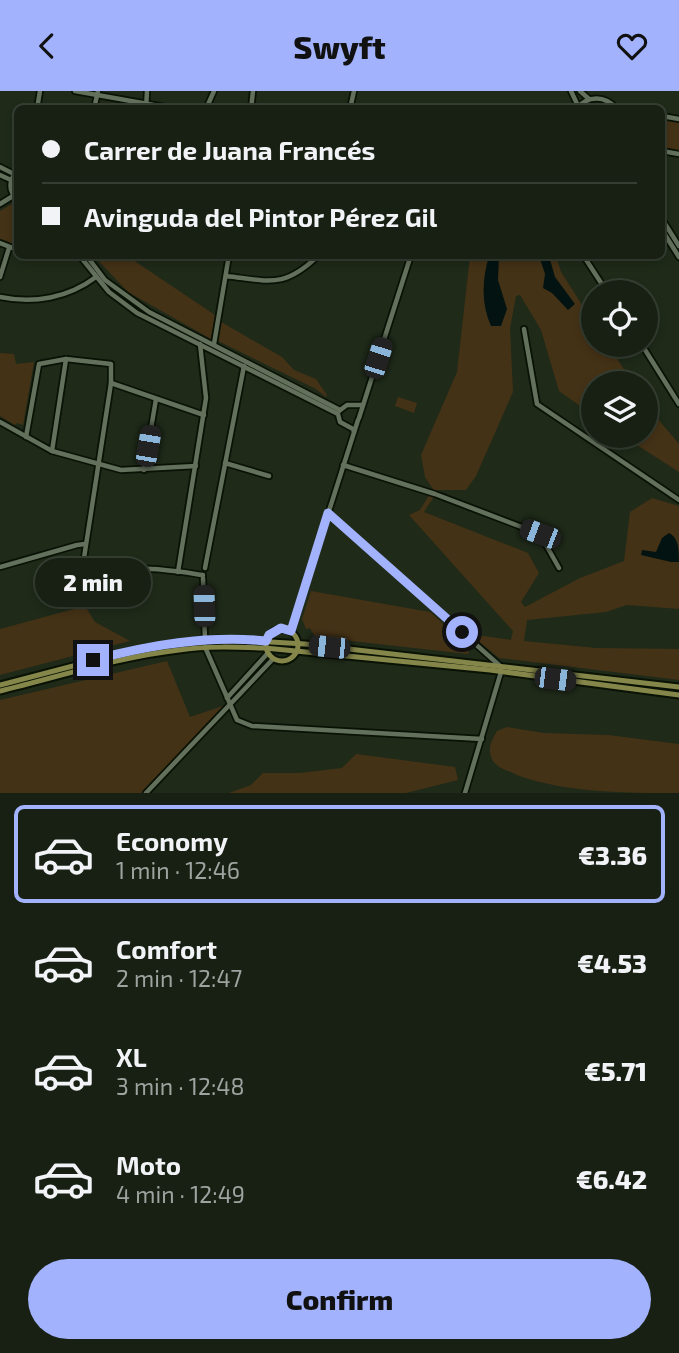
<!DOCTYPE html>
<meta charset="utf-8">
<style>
body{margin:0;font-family:"Exo 2",sans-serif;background:#242d21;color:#f1f3f6;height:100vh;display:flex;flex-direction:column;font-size:26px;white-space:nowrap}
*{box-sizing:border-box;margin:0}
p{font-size:23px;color:#9ea3a0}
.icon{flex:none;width:38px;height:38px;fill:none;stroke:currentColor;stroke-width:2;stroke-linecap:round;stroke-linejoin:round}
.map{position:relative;height:702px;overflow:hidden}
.details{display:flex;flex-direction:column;background:#172013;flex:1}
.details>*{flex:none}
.guide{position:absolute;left:14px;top:14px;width:651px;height:154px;border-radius:10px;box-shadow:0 4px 10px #0003,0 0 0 2px #363e33;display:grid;align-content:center;height:154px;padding:0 28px;background:#172013}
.buttons{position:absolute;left:581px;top:189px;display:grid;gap:14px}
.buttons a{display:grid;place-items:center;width:77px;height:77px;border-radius:50%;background:#172013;box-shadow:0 4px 10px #0003,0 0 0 2px #363e33;font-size:35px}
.end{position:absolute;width:32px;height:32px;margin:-16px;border:9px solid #a2b2fd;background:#111;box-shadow:0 0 0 4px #111}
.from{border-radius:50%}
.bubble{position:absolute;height:49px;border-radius:24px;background:#172013;box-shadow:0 4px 10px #0003,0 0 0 2px #363e33;font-size:23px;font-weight:800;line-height:49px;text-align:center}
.car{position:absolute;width:21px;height:42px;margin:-21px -10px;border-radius:9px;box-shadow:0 0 5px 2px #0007;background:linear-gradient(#222 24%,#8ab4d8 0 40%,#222 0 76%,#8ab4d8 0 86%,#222 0)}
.guide b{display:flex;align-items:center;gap:24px;height:66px;font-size:26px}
.guide b+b{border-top:2px solid #363e33}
.guide i{width:18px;height:18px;background:#f1f3f6}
ul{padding:12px 0 0;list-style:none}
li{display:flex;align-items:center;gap:21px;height:98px;margin:0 14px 10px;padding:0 14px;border:4px solid transparent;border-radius:10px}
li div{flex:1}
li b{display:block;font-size:26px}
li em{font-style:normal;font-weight:800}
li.active{border-color:#a2b2fd}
li>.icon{width:63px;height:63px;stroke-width:1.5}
.primary-button{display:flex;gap:14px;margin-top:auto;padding:14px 28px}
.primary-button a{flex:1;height:80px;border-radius:42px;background:#a2b2fd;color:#111;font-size:28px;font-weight:800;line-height:80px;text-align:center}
header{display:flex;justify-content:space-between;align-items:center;height:91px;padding:0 28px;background:#a2b2fd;color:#111;font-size:32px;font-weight:800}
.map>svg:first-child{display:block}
.green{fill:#443216}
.water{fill:#021312}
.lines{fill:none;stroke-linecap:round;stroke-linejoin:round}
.minor-casing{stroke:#091204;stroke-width:8}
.major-casing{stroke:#091204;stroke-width:9}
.minor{stroke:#63705c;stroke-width:4.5}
.major{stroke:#84864a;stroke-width:5}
.route{stroke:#a2b2fd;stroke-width:9}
</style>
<header><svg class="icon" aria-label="back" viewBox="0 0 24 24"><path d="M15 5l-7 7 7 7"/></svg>Swyft<svg class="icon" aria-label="heart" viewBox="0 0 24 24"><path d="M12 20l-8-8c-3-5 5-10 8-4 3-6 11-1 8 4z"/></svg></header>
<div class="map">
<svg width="679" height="702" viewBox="0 0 679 702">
<rect width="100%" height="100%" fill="#1f2a19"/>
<!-- green -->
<g class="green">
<polygon points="662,28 679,31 679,60 662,57"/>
<polygon points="12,113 17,117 17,155 0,148 0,120"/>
<polygon points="94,165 127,165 215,224 211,248 128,201"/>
<polygon points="470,165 556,165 561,181 593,231 593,254 608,254 633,292 593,292 593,324 559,300 541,239 520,204 516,205 510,237 513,301 476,385 466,399 438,399 424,421 528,462 539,482 521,511 525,516 580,487 624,470 630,421 652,407 679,415 679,518 627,514 606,521 527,529 524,550 596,557 679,558 679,589 499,567 470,543 511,549 513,540 409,424 420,419 433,398 425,386 421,364 457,281"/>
<polygon points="221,231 282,266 294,279 316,288 327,304 326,306 316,298 218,250"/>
<polygon points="0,262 14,263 16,273 34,271 23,334 17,332 15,334 0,325"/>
<polygon points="398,306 417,312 414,322 395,315"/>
<polygon points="646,314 679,353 679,381 623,345 646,345"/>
<polygon points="311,500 430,521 470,557 468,563 315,546 310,537 306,538 302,528"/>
<polygon points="85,515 95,531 130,550 0,584 0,538"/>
<polygon points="167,570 190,626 226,614 142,702 0,702 0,609"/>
<path d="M507,636L544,642L608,644L679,653V702C626,702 566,702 517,684C507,679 495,677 491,666C488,655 492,649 497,640Z"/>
<polygon points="356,663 455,676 458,689 406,702 229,702 251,694 263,682 300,682 342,677"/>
</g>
<!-- water -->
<g class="water">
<path d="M489,165H499L498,189L507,218L501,235H491C481,213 482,188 489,165Z"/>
<polygon points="539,165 549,165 555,186 575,213 568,219 552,202 543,197 545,183"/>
<path d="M669,442C679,447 679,460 679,471H671L641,464L642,459L656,461L662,447Z"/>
</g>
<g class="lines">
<defs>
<g id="minor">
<polyline points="75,0 176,18"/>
<polyline points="571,0 578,15"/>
<polyline points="580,0 589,8"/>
<polyline points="37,18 40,0"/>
<polyline points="94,18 98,0"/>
<polyline points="146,18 147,0"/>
<polyline points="206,18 214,0"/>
<polyline points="251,18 253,0"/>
<polyline points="350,18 354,0"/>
<path d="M576,18C588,4 605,4 617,18"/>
<polyline points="662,25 679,28"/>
<polyline points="662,60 679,63"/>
<polyline points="0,76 14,83"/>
<path d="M18,80C8,89 8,100 18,109"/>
<polyline points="0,84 11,89"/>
<polyline points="0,113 13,105"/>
<polyline points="662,128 679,155"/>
<polyline points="662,139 679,166"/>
<polyline points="0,152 18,159"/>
<polyline points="79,164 109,201 137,222 338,323 340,331 353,338 354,341"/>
<polyline points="86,164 105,189 149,221 340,319"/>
<polyline points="583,164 607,201"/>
<path d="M226,185C270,190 284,198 319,164"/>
<polyline points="0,186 9,157"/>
<path d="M0,206C34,213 68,207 96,186"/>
<polyline points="524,238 537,313 679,409"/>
<polyline points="214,253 229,164"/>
<polyline points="642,254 679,313"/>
<polyline points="111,292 204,324"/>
<polyline points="339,320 347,314 363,314"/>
<polyline points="359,327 411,164"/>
<polyline points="0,331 52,360 121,379 196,375"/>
<polyline points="26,346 39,273 66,268 111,273 111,292 82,480 92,489"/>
<polyline points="52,360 66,268"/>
<polyline points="225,372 269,385"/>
<polyline points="343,374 435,403 540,443 559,477"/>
<polyline points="144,379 156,308"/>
<polyline points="328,422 499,574 501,581 465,702"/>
<polyline points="0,476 77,454 85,453"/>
<polyline points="205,477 244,275"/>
<polyline points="178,481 206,307 200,253"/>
<polyline points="203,487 205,549"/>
<path d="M72,514C79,506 85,495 93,488C118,470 174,480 203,484"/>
<polyline points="291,539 358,329"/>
<polyline points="205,556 237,629 252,635 482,648"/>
<polyline points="227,607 267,563"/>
<polyline points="146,702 273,568"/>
</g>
<g id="major">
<circle cx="282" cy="554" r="16"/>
<polyline points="0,594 138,558 218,548 305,553 679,596"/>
<path d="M0,600C59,586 118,566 179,559C207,555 236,556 265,557L490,579L679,604"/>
</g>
</defs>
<!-- minor casing -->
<use href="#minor" class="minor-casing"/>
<!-- major casing -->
<use href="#major" class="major-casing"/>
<!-- minor -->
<use href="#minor" class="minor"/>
<!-- major -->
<use href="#major" class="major"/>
</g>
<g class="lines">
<!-- route -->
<path class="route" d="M93,569C149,554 207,544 266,550L269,544L281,537L291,540L328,422L462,541"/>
</g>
</svg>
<div class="buttons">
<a><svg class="icon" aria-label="locate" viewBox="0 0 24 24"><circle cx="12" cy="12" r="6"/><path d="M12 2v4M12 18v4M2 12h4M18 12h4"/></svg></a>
<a><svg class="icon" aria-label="layers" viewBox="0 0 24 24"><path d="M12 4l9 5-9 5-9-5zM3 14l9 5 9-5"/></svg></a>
</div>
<i class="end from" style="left:462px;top:541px"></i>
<i class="end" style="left:93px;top:569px"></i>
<div class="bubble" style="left:35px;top:467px;width:116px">2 min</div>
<i class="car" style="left:378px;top:267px;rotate:18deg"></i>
<i class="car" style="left:148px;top:355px;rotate:10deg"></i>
<i class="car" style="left:540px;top:443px;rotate:291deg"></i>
<i class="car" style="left:204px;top:515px;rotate:358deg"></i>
<i class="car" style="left:329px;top:556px;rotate:276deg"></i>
<i class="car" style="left:555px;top:588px;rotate:97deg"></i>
<div class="guide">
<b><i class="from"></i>Carrer de Juana Francés</b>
<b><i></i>Avinguda del Pintor Pérez Gil</b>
</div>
</div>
<section class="details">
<ul>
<li class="active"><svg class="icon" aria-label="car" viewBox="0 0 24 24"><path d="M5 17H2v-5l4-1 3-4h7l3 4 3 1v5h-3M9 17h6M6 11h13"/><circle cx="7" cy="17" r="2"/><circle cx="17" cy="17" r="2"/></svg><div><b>Economy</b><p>1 min · 12:46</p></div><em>€3.36</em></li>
<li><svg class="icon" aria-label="car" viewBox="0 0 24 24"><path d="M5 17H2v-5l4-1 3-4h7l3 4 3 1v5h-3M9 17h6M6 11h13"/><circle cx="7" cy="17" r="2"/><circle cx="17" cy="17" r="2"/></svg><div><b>Comfort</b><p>2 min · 12:47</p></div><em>€4.53</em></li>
<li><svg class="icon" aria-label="car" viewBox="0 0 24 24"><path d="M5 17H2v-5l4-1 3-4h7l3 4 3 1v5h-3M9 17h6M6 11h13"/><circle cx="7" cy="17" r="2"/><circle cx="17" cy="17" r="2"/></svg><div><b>XL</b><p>3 min · 12:48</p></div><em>€5.71</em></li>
<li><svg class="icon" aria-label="car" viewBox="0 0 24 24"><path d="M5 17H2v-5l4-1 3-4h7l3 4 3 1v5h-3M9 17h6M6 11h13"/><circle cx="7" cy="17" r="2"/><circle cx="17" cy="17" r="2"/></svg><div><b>Moto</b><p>4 min · 12:49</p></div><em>€6.42</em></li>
</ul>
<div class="primary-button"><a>Confirm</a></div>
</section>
